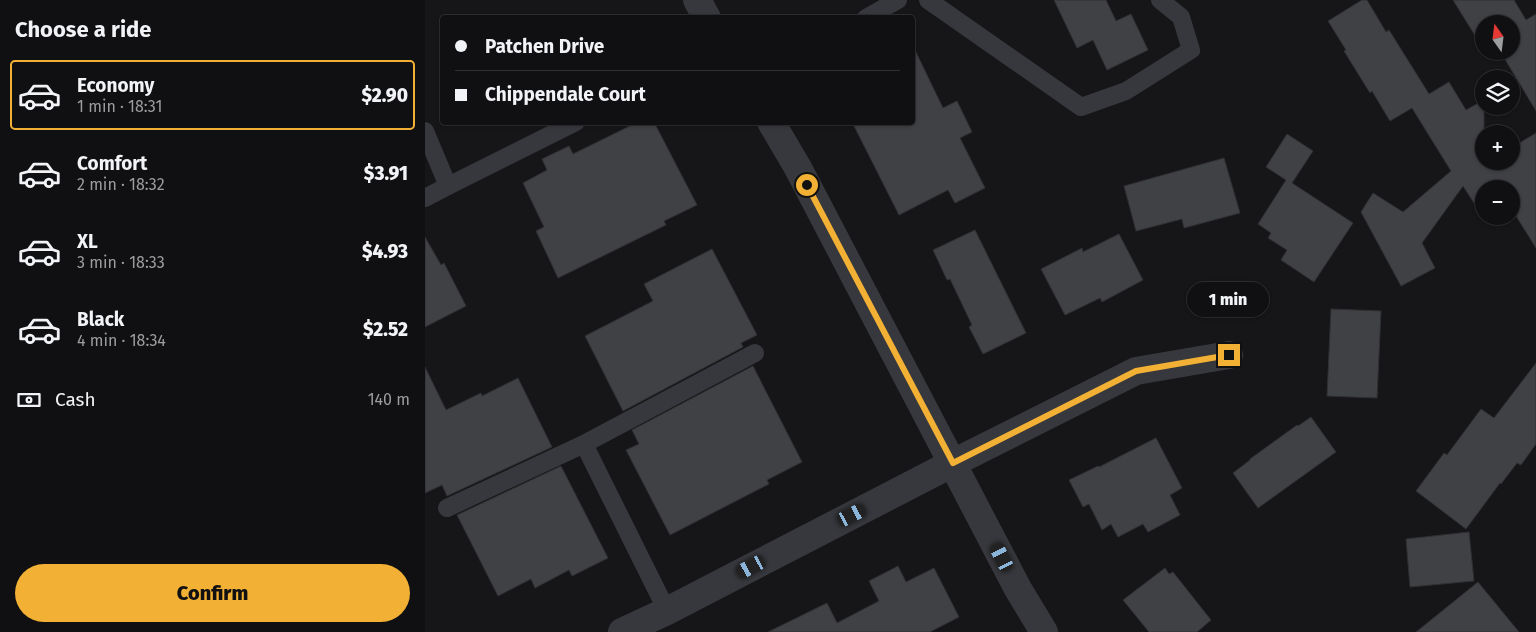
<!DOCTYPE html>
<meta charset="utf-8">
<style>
body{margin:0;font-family:"Fira Sans",sans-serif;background:#19191b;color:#f1f3f6;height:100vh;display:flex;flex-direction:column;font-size:19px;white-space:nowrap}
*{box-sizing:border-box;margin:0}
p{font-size:16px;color:#9c9d9f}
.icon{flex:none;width:28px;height:28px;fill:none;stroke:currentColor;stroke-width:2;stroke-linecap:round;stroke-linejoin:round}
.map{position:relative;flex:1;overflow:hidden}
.sheet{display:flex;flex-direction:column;background:#101012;width:425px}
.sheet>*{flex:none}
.banner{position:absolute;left:15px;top:15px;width:475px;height:110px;border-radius:5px;box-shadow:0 1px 4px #0004,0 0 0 1px #303032;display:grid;align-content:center;height:110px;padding:0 15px;background:#101012}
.needle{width:32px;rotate:346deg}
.controls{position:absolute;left:1050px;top:15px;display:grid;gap:10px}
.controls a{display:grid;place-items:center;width:45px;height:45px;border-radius:50%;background:#101012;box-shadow:0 1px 4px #0004,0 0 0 1px #303032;font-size:25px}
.end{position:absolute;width:22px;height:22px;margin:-11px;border:6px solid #f2b134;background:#111;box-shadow:0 0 0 2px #111}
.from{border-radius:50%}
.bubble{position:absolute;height:35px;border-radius:18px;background:#101012;box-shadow:0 1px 4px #0004,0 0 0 1px #303032;font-size:16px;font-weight:800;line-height:35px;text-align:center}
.car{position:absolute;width:15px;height:30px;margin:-15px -8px;border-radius:6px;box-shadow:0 0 4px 1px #0007;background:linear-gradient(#222 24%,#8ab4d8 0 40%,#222 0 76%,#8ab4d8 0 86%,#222 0)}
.banner b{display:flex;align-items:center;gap:18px;height:48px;font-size:19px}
.banner b+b{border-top:1px solid #303032}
.banner i{width:12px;height:12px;background:#f1f3f6}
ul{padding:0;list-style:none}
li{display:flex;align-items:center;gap:15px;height:70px;margin:0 10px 8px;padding:0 5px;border:2px solid transparent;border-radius:5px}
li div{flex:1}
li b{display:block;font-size:19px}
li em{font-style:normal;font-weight:800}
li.on{border-color:#f2b134}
li>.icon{width:45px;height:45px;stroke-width:1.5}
h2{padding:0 15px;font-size:22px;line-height:60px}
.pay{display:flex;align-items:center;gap:12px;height:55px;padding:0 15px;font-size:19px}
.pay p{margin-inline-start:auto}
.cta{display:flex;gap:10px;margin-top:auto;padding:10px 15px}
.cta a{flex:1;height:58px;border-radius:30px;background:#f2b134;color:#111;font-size:20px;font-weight:800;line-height:58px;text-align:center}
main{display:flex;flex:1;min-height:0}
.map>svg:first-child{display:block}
.building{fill:#404145;stroke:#303034}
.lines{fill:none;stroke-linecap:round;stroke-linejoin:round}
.lane{stroke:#37383d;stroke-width:18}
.street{stroke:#37383d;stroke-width:28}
.route{stroke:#f2b134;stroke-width:6}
</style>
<main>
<section class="sheet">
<h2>Choose a ride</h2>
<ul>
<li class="on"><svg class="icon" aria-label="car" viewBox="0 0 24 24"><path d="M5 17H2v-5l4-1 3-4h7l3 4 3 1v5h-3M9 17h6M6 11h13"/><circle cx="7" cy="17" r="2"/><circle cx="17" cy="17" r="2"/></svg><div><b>Economy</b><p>1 min · 18:31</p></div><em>$2.90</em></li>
<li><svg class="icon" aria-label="car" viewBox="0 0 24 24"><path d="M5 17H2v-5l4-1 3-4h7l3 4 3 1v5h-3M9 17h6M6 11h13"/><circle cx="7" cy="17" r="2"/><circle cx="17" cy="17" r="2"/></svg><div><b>Comfort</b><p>2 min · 18:32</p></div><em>$3.91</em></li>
<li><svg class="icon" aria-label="car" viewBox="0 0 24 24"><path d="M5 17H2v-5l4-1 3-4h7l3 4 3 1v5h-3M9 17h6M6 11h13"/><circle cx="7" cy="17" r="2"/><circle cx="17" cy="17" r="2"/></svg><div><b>XL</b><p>3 min · 18:33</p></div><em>$4.93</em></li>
<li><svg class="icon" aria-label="car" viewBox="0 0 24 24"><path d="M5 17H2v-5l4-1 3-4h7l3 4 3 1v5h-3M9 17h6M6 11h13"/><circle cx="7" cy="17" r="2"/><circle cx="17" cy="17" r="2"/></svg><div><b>Black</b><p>4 min · 18:34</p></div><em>$2.52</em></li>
</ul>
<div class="pay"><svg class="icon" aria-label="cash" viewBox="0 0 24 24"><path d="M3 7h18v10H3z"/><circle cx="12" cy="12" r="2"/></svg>Cash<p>140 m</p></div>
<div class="cta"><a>Confirm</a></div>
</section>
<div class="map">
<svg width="1111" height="632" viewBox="0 0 1111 632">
<rect width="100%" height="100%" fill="#161618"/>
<!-- building -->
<g class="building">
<polygon points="629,0 681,0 691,21 706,14 723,50 682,70 668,40 652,48"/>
<polygon points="937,0 942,0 961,32 964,30 1004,94 1024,82 1041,110 1059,100 1059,161 1086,161 1086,148 1111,133 1111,248 1086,208 1086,189 1059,189 1059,197 1049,203 1038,186 997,243 1010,268 976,286 936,212 948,193 978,212 1026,171 987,108 965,121 947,91 945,93 919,51 921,50 903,21"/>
<polygon points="1028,0 1089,0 1101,20 1111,14 1111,111 1075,51 1086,51 1086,24 1059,24 1059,50"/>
<polygon points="488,46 518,108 532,101 547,132 535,138 560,188 530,203 523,190 474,215 427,122 488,122"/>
<polygon points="213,122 229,122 272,205 239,221 241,225 133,278 111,231 119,227 98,183 122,170 117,159 144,146 148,154"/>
<polygon points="862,134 888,151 867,183 928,223 889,282 856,260 862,250 843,238 846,233 833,224 861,180 841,167"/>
<polygon points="799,158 815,213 759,228 757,219 711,231 699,186"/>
<polygon points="550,230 601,333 558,354 544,327 547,325 525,279 522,280 508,250"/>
<polygon points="694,234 718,280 677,302 675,298 640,315 616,269 657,248 658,252"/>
<polygon points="0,237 16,265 19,263 41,306 0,327"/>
<polygon points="287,249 332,335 316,343 318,347 198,411 160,336 228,301 219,284"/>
<polygon points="906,309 956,311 952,398 902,396"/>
<polygon points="1111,363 1111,444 1096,465 1092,463 1076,484 1075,483 1041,529 991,491 1019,453 1022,455 1056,409 1069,418"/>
<polygon points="328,366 377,462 342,480 344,484 245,535 201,450 214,444 207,430"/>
<polygon points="0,367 21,410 56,393 57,396 93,378 127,447 22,496 17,485 0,493"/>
<polygon points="886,417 911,452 833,508 808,473 825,460 825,459 872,425 873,426"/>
<polygon points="731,438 757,488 745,495 755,515 723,532 718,524 693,537 686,524 677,530 664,504 658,507 644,480 673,466 674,467"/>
<polygon points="136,466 183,558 147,576 144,570 110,588 106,579 73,596 32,515"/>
<polygon points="1044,532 1049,581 985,587 981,539"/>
<polygon points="473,566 481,582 509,568 534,617 505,632 343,632 402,603 412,623 454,601 444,581"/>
<polygon points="740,568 744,574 748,572 786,620 772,632 724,632 698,600"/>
<polygon points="1053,582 1094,632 991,632"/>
</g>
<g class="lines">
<!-- lane -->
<g class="lane">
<polyline points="503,0 656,107 701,91 766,50 756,17 735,0"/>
<polyline points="441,18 473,0"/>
<polyline points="0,131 23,186 0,198"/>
<polyline points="23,186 151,122"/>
<polyline points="159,444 330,353"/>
<polyline points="22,508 159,444 242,611"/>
</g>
<!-- street -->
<g class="street">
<polyline points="272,0 282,18"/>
<polyline points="346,122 373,168 593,589 619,632"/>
<polyline points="197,632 242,611 528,463 711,371 804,355"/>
</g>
</g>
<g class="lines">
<!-- route -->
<polyline class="route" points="382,185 528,463 711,371 804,355"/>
</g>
</svg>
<div class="controls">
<a><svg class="needle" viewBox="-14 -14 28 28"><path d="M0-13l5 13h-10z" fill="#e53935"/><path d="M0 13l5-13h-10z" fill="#9c9d9f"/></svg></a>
<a><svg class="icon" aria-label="layers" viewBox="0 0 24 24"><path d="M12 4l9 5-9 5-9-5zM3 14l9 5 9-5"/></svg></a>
<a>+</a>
<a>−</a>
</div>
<i class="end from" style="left:382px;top:185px"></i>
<i class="end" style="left:804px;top:355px"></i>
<div class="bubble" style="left:762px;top:282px;width:82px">1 min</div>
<i class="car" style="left:427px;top:515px;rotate:63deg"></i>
<i class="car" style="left:577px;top:557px;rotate:333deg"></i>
<i class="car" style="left:326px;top:567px;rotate:242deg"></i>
<div class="banner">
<b><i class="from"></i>Patchen Drive</b>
<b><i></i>Chippendale Court</b>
</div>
</div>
</main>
